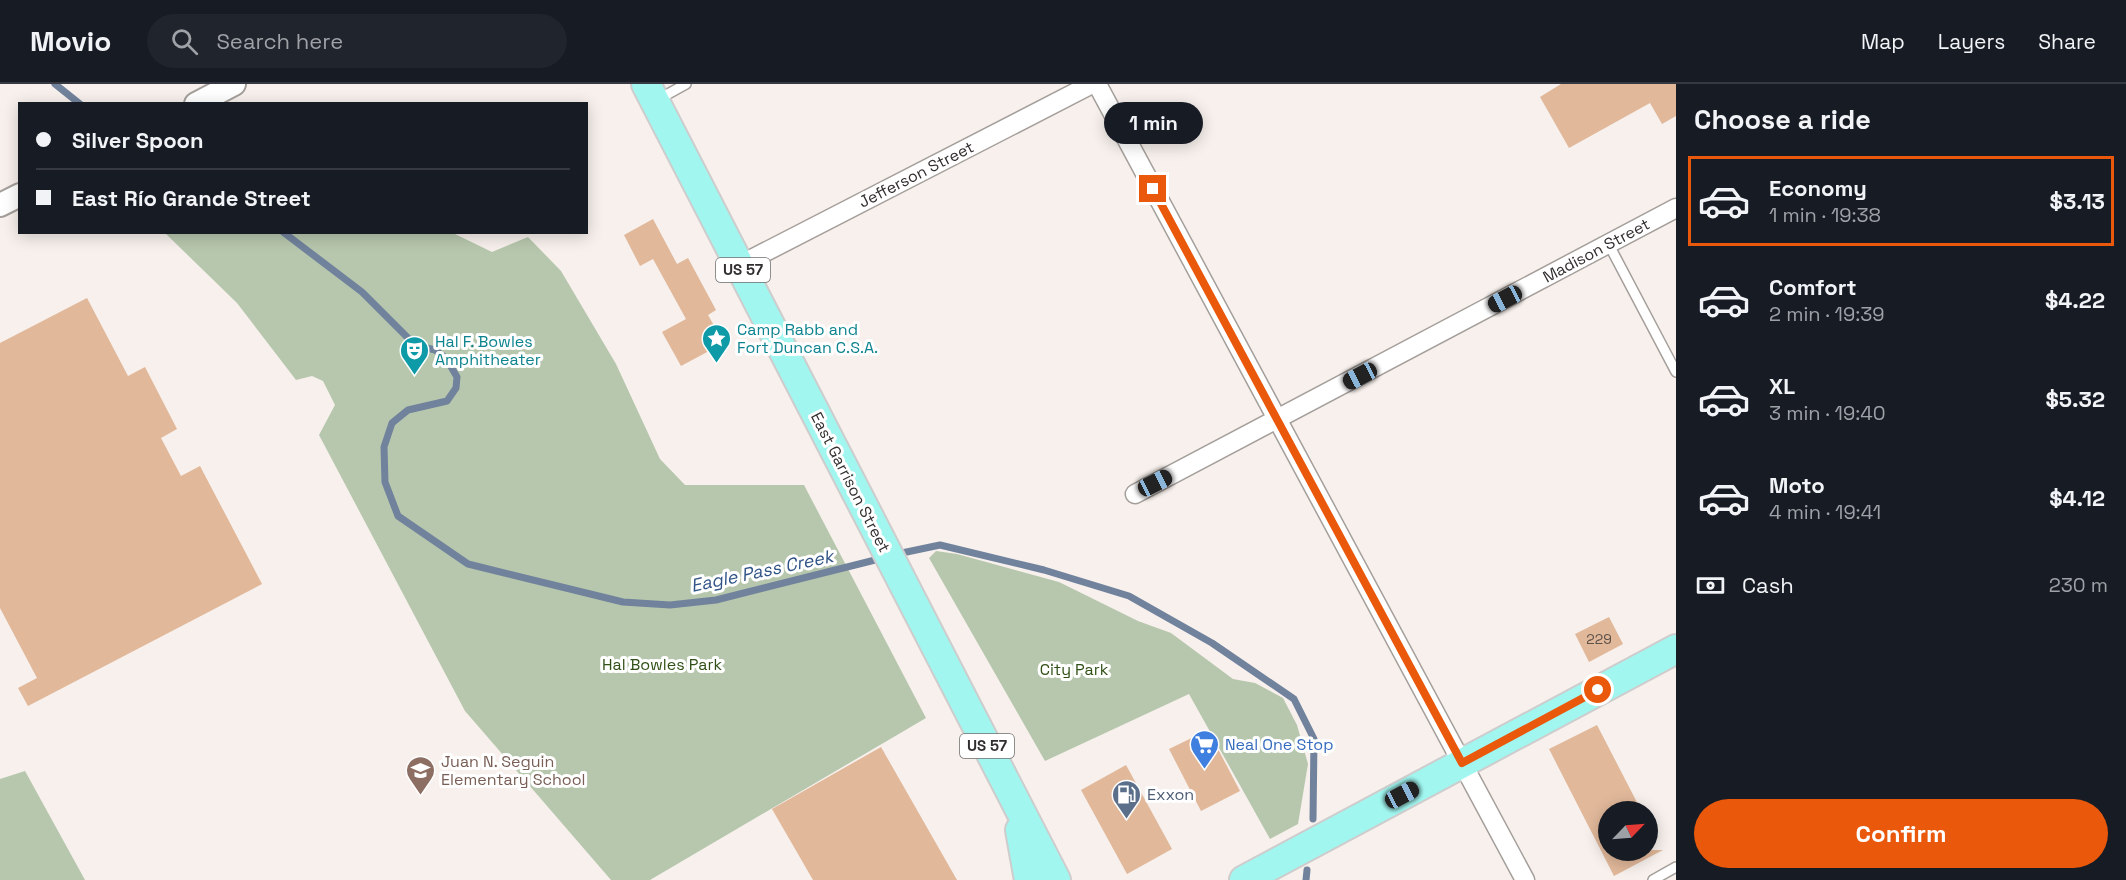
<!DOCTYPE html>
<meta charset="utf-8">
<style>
body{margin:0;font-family:"Space Grotesk",sans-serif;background:#20242c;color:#f1f3f6;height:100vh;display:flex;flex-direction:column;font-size:22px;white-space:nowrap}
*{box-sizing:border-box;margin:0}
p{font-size:20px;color:#9ea1a6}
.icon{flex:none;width:33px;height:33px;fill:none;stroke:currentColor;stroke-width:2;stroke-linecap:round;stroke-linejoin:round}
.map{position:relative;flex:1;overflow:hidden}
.side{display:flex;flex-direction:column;background:#171b24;width:450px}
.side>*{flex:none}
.guide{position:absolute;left:18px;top:18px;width:570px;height:132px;border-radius:0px;box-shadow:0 3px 15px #0003;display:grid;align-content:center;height:132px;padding:0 18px;background:#171b24}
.needle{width:39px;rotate:65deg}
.fabs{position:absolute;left:1598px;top:717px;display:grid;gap:12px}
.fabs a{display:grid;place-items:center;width:60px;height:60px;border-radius:50%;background:#171b24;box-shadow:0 3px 15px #0003;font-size:30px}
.end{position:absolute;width:27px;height:27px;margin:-14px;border:8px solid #ea580c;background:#fff;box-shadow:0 0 0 3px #fff}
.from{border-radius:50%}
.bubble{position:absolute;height:42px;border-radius:21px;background:#171b24;box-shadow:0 3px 15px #0003;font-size:20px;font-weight:700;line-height:42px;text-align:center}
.car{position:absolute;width:18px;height:36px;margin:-18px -9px;border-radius:8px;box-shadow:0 0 4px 2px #0007;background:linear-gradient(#222 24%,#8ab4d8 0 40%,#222 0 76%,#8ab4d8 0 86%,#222 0)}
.guide b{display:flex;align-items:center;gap:21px;height:57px;font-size:22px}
.guide b+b{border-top:2px solid #363941}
.guide i{width:15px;height:15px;background:#f1f3f6}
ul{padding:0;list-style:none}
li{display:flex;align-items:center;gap:18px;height:90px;margin:0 12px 9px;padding:0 6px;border:3px solid transparent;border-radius:0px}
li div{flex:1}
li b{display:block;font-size:22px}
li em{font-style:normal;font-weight:700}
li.selected{border-color:#ea580c}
li>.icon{width:54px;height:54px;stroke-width:1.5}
h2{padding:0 18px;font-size:27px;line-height:72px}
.pay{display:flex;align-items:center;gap:15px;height:66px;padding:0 18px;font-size:22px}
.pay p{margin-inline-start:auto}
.button{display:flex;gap:12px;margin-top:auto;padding:12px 18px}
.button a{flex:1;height:69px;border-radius:36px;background:#ea580c;color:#fff;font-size:24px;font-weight:700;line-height:69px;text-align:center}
header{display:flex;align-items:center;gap:36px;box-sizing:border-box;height:84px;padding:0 30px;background:#171b24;border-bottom:2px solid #363941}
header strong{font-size:28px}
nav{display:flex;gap:33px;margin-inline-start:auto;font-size:21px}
.search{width:420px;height:54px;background:#20242c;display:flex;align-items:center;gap:15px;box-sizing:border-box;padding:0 21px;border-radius:33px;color:#9ea1a6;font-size:22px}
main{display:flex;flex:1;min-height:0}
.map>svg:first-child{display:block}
.green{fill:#b7c7ad}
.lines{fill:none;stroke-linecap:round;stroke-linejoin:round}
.stream{stroke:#71829c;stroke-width:7}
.building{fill:#e1b89a}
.service-casing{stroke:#a59f9b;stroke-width:12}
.minor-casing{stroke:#a59f9b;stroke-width:21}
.tertiary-casing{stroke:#a59f9b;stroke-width:26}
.primary-casing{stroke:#cecdcd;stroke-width:32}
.service{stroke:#fff;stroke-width:9}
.minor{stroke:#fff;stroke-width:18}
.tertiary{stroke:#fff;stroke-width:22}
.primary{stroke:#a1f6f0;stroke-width:28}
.route{stroke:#ea580c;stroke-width:8}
.labels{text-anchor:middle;stroke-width:6;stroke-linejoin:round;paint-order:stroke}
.number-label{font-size:14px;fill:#5d5148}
.shield{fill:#fff;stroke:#6f6d6c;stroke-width:1.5}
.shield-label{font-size:15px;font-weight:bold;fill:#312f2d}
.street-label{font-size:16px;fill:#312f2d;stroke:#fff}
.culture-label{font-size:16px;fill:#0d838f;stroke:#fff;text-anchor:start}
.park-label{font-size:16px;fill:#305016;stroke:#fff}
.shop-label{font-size:16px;fill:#366cbe;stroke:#fff;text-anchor:start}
.education-label{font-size:16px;fill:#785e54;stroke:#fff;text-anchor:start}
.service-label{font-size:16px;fill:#4e5e75;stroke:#fff;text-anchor:start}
.water-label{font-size:18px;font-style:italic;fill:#305385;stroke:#fff}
</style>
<header>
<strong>Movio</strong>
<div class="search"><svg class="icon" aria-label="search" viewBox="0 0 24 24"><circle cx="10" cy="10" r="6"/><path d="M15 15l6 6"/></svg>Search here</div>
<nav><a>Map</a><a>Layers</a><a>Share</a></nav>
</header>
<main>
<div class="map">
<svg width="1676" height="796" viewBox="0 0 1676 796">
<rect width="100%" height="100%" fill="#f7f0ec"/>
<!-- green -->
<g class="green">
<polygon points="165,149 453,149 492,168 528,153 561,187 616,280 660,375 685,401 804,401 926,634 650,796 611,796 465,627 319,351 335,321 323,297 312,292 296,296 237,219"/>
<polygon points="936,467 957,470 1059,498 1138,537 1171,549 1233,595 1255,599 1283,614 1297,641 1308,680 1298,740 1270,755 1189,610 1045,677 929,474"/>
<polygon points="25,687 85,796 0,796 0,695"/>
</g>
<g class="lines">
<!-- stream -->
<g class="stream">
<polyline points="55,0 80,20"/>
<polyline points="283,148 362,208 415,261 435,266 446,274 457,293 456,304 447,317 408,326 392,339 384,363 385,398 398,432 468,480 623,518 670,521 716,516 883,474"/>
<polyline points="897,470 940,461 1044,486 1129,512 1212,559 1294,615 1314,655 1313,735"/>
<polyline points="1306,796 1307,786"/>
</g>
</g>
<!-- building -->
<g class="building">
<polygon points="1561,0 1676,0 1676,32 1662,40 1650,19 1569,64 1540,13"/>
<polygon points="653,135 677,180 688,174 716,226 708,231 724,259 681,282 662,248 686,235 653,175 640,182 624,151"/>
<polygon points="87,214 128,292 145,283 177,345 161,354 181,392 200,382 262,500 28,622 18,604 37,594 0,524 0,259"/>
<polygon points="1609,533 1623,560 1589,578 1575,550"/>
<polygon points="1597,641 1642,728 1608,728 1608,766 1663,766 1614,792 1549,665"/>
<polygon points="1208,646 1240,707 1201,727 1169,665"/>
<polygon points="881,663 957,796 813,796 772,725"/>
<polygon points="1126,681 1172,765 1127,790 1081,706"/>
</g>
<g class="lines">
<defs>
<g id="service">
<polyline points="657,16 686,0"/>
<polyline points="1608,159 1676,288"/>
<polyline points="1653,796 1676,783"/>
</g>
<g id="minor">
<polyline points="1097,0 1525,796"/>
<polyline points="740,181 1092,0"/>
<polyline points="1135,410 1676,124"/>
</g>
<g id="tertiary">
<polyline points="196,20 234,0"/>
<polyline points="0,121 20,111"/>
</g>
<g id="primary">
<polyline points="646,0 1056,796"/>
<polyline points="1020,746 1029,796"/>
<polyline points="1244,796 1676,565"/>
</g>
</defs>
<!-- service casing -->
<use href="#service" class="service-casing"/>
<!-- minor casing -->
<use href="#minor" class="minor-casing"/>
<!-- tertiary casing -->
<use href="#tertiary" class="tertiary-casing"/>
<!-- primary casing -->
<use href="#primary" class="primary-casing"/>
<!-- service -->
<use href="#service" class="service"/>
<!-- minor -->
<use href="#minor" class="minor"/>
<!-- tertiary -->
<use href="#tertiary" class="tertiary"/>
<!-- primary -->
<use href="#primary" class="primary"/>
</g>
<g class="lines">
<!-- route -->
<polyline class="route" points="1153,105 1462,679 1598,606"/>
</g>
<!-- icons -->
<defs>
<symbol id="sight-pin" viewBox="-11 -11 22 30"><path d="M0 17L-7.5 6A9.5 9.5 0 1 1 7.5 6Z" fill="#0f9aa8" stroke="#fff"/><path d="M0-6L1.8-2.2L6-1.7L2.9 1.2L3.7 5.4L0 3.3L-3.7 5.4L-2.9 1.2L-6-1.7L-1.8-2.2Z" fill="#fff"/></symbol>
<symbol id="theatre-pin" viewBox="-11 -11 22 30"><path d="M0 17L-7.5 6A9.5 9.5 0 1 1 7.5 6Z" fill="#0f9aa8" stroke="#fff"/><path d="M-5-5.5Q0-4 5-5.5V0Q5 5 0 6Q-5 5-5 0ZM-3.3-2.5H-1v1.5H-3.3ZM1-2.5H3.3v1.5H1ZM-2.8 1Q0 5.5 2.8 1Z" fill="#fff"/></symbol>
<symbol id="supermarket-pin" viewBox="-11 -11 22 30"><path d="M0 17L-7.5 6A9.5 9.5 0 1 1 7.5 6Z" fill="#3f7fe0" stroke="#fff"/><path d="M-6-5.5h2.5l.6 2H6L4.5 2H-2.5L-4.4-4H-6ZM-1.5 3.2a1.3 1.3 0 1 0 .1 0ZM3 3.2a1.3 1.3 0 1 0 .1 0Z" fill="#fff"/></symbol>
<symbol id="school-pin" viewBox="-11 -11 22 30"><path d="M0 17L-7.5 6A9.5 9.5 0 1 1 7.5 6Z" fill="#8d6e63" stroke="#fff"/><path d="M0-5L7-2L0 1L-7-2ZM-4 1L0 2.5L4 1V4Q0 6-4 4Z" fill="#fff"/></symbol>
<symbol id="fuel-pin" viewBox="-11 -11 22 30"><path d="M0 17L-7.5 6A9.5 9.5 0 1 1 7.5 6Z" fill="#5c6f8a" stroke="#fff"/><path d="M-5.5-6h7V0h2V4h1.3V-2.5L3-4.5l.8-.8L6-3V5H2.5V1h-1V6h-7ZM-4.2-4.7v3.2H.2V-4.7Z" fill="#fff"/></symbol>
</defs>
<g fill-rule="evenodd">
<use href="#sight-pin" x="700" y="238" width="33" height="45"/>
<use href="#theatre-pin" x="398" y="250" width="33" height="45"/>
<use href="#supermarket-pin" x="1188" y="644" width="33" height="45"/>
<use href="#school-pin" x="404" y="670" width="33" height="45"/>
<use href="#fuel-pin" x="1110" y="694" width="33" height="45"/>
</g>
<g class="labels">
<!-- number labels -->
<g class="number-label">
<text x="1599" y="560">229</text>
</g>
<!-- shield labels -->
<g class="shield">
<rect x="716" y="174" width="54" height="24" rx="4.5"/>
<rect x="960" y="650" width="54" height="24" rx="4.5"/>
</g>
<g class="shield-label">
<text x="743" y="191">US 57</text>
<text x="987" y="667">US 57</text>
</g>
<!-- street labels -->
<g class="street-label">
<text transform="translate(916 90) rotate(-27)" y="6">Jefferson Street</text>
<text transform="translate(1596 166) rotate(-28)" y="6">Madison Street</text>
<text transform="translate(851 398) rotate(63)" y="6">East Garrison Street</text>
</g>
<!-- culture labels -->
<g class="culture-label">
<text x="737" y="251">Camp Rabb and<tspan x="737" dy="18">Fort Duncan C.S.A.</tspan></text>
<text x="435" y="263">Hal F. Bowles<tspan x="435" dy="18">Amphitheater</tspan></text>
</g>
<!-- park labels -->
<g class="park-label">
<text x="662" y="586">Hal Bowles Park</text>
<text x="1074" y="591">City Park</text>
</g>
<!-- shop labels -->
<g class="shop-label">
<text x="1225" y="666">Neal One Stop</text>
</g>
<!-- education labels -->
<g class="education-label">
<text x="441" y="683">Juan N. Seguin<tspan x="441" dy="18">Elementary School</tspan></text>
</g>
<!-- service labels -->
<g class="service-label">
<text x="1147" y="716">Exxon</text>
</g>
<!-- water labels -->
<g class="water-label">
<text transform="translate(762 487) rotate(-12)" y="6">Eagle Pass Creek</text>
</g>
</g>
</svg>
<div class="fabs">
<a><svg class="needle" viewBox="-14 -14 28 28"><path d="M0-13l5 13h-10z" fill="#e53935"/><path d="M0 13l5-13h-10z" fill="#9ea1a6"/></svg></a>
</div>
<i class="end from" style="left:1598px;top:606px"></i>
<i class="end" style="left:1153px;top:105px"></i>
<div class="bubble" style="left:1104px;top:18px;width:99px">1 min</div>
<i class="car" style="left:1505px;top:215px;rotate:242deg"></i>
<i class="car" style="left:1360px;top:292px;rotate:242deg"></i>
<i class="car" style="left:1155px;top:399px;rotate:63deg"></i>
<i class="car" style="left:1402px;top:711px;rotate:62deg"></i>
<div class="guide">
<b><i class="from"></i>Silver Spoon</b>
<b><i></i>East Río Grande Street</b>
</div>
</div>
<section class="side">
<h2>Choose a ride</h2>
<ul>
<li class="selected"><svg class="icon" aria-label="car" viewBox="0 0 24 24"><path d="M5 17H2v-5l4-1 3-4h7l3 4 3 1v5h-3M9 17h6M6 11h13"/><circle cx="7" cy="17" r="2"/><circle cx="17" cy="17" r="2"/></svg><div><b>Economy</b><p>1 min · 19:38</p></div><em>$3.13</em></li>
<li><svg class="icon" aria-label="car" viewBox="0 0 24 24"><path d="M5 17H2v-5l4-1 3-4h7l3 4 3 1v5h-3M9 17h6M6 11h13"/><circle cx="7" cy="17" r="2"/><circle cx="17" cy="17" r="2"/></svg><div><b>Comfort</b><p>2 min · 19:39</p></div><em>$4.22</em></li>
<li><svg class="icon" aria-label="car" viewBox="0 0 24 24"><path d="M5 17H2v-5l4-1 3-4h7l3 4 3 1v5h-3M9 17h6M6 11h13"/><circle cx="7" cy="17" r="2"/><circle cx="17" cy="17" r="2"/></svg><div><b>XL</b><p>3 min · 19:40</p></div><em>$5.32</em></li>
<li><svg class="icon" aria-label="car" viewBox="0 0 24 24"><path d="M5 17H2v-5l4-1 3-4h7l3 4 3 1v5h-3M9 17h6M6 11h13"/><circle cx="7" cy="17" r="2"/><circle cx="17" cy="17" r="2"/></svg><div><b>Moto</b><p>4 min · 19:41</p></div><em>$4.12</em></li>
</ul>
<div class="pay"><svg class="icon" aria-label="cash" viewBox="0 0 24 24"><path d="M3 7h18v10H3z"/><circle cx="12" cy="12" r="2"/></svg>Cash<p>230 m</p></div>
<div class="button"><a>Confirm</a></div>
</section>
</main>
